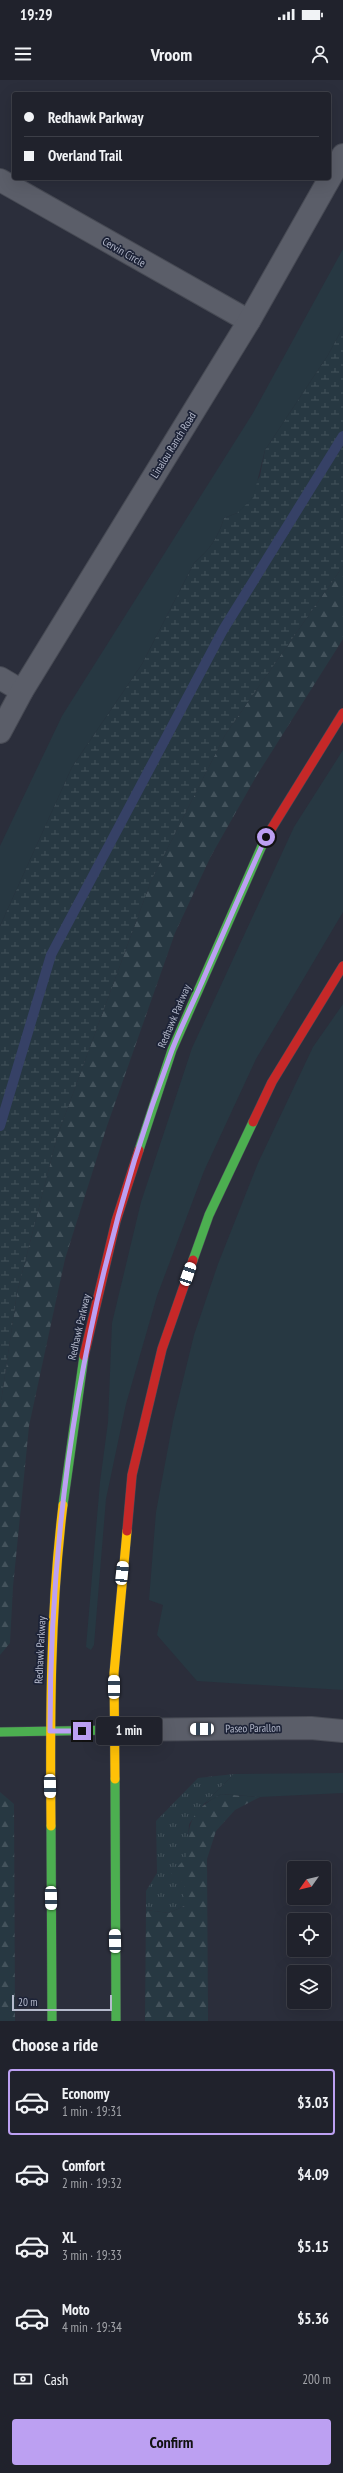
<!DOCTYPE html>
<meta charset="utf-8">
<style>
body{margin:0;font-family:"PT Sans Narrow",sans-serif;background:#282a34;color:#f1f3f6;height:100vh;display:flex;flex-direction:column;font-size:15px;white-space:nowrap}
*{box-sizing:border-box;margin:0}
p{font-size:13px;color:#a2a4a9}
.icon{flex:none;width:22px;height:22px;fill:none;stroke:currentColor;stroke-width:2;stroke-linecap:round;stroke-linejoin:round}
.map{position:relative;height:1941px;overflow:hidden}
.drawer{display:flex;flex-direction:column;background:#20222c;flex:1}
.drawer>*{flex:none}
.top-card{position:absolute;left:12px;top:12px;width:319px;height:88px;border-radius:4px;box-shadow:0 4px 16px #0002,0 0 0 1px #3d3f48;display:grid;align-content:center;height:88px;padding:0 12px;background:#20222c}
.needle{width:26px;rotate:236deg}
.tools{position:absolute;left:287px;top:1781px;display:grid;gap:8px}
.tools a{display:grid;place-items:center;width:44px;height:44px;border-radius:4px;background:#20222c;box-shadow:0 4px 16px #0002,0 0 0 1px #3d3f48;font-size:20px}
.scale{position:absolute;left:12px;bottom:10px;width:100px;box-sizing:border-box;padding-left:4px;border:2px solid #b5bacc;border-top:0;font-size:11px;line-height:14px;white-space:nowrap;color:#b5bacc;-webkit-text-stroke:3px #1d2337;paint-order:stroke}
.end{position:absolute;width:18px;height:18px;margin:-9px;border:5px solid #bca0f2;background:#111;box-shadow:0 0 0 2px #111}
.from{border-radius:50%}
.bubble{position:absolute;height:28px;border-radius:4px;background:#20222c;box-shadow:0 4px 16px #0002,0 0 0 1px #3d3f48;font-size:13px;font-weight:600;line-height:28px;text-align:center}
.car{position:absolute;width:12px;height:24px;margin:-12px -6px;border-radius:5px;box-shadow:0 0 3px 1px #0007;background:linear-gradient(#fff 24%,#345 0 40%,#fff 0 76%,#345 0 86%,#fff 0)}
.top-card b{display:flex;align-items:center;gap:14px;height:38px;font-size:15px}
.top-card b+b{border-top:1px solid #3d3f48}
.top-card i{width:10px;height:10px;background:#f1f3f6}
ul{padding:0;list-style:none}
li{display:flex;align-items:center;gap:12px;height:66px;margin:0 8px 6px;padding:0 4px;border:2px solid transparent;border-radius:4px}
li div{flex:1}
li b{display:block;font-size:15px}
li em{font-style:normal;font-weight:600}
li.active{border-color:#bca0f2}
li>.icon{width:36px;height:36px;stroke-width:1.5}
h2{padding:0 12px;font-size:18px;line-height:48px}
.pay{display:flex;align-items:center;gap:10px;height:44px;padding:0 12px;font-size:15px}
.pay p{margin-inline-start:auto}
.cta{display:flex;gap:8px;margin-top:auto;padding:8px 12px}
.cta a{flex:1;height:46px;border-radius:4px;background:#bca0f2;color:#111;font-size:16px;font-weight:600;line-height:46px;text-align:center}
.status{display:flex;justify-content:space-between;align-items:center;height:28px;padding:0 20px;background:#20222c;direction:ltr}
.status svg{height:11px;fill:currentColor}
header{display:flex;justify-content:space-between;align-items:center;height:52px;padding:0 12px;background:#20222c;font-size:18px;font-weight:600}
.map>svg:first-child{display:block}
.grass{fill:url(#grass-tufts)}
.forest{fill:url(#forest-firs)}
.wetland{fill:url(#wetland-marsh)}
.garden{fill:#273842}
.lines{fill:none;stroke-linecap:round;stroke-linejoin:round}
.stream{stroke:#364166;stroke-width:10}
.street-casing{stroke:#474a54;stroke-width:24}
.fast-casing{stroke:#474a54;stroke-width:10}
.slow-casing{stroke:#474a54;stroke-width:10}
.jam-casing{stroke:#474a54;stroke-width:10}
.street{stroke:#5b5e69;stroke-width:22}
.fast{stroke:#4caf50;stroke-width:9}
.slow{stroke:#ffc107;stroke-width:9}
.jam{stroke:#c62828;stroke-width:9}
.route{stroke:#bca0f2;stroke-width:5}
.labels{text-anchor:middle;stroke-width:3.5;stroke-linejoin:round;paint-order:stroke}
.street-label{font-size:11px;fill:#b5bacc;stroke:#1d2337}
</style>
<div class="status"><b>19:29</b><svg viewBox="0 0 49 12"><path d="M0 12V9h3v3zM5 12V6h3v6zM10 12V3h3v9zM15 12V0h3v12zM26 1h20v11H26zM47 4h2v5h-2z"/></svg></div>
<header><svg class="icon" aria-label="menu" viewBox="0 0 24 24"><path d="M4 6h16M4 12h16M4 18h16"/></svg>Vroom<svg class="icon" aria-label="person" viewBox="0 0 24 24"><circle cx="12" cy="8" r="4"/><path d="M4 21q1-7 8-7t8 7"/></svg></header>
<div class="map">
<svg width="343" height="1941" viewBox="0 0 343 1941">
<defs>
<pattern id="grass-tufts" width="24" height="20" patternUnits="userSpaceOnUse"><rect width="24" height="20" fill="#273842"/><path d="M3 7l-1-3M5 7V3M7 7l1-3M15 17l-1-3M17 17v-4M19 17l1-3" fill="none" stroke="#44535c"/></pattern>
<pattern id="forest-firs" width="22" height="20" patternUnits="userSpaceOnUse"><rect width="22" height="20" fill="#273842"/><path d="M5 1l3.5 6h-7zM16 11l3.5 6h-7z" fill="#44535c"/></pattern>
<pattern id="wetland-marsh" width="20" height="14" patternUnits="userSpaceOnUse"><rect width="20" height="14" fill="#273842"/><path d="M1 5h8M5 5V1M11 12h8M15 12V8" fill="none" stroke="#44535c"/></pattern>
</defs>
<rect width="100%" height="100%" fill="#2b2e3b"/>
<!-- grass -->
<polygon class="grass" points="234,1694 204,1724 189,1744 184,1826 169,1833 146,1830 146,1811 157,1793 156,1741 198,1698"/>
<!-- forest -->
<g class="forest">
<polygon points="343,486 343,559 257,695 211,776 175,853 107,1046 65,1179 29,1346 13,1507 10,1563 0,1575 0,1329 17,1213 57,1057 151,801 225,655"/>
<polygon points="0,1712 14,1724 15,1941 0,1941"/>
<path d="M221,1714L260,1717L235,1730L216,1751L207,1779L208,1941H145L146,1830L169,1833L184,1826V1803L171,1793L186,1778C189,1744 188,1732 221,1714Z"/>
</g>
<!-- wetland -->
<path class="wetland" d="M343,247V486L225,655L151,801L57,1057L17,1213L0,1329V846L72,687L142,584L194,483C210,469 218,458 224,438L237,433L260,396L265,370L328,275Z"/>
<!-- garden -->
<g class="garden">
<path d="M343,169V247L328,275L265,370L253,418L237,433L224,438C218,458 210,469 194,483L142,584L72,687L0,846V766L62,636L253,333Z"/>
<polygon points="343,670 343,832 256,979 204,1091 157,1216 126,1324 106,1419 94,1565 91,1570 86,1567 100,1402 108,1342 112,1243 141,1122 192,968 294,747"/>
<polygon points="343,924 343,1610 197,1601 157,1555 163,1525 149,1520 156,1432 173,1341 194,1255 218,1184 258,1083 313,967"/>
<polygon points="343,1693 343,1713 260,1717 221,1714 204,1724 234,1694"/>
</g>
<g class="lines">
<!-- stream -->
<polyline class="stream" points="0,1046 51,875 223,550 343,356"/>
<defs>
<g id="street">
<polyline points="0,100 249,241"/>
<polyline points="0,598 22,611"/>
<polyline points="0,652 22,611 249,241 343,75"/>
<polyline points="114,1650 311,1648 343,1651"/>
</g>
<g id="fast">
<polyline points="139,1070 172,970 265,759"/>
<polyline points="193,1180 209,1135 253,1042"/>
<polyline points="63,1425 84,1276"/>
<polyline points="0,1652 114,1650"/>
<polyline points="115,1699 116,1941"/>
<polyline points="51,1746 52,1941"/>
</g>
<g id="slow">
<polyline points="115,1699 114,1593 127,1451"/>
<path d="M51,1746C50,1639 50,1532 63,1425"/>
</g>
<g id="jam">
<polyline points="265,759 343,633"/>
<polyline points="253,1042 272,1002 343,886"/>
<polyline points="84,1276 116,1141 139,1070"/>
<polyline points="127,1451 132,1395 162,1269 193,1180"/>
</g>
</defs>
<!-- street casing -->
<use href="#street" class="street-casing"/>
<!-- fast casing -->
<use href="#fast" class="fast-casing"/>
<!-- slow casing -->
<use href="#slow" class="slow-casing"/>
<!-- jam casing -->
<use href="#jam" class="jam-casing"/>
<!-- street -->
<use href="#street" class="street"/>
<!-- fast -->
<use href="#fast" class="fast"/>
<!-- slow -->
<use href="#slow" class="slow"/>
<!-- jam -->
<use href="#jam" class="jam"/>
</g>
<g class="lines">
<!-- route -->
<path class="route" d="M82,1651H50C50,1418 90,1189 172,970C181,947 192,925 202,902C223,854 244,805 266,757"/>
</g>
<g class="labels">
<!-- street labels -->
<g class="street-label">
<text transform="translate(124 172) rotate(30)" y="4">Cervin Circle</text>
<text transform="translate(173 365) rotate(-58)" y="4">Linalou Ranch Road</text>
<text transform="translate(174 936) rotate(-67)" y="4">Redhawk Parkway</text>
<text transform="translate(79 1247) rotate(-77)" y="4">Redhawk Parkway</text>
<text transform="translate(40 1570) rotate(-87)" y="4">Redhawk Parkway</text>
<text transform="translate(253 1648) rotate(-1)" y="4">Paseo Parallon</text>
</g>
</g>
</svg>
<div class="tools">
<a><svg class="needle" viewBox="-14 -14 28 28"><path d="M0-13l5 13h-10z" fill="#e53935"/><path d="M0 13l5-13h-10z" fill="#a2a4a9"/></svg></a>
<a><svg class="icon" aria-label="locate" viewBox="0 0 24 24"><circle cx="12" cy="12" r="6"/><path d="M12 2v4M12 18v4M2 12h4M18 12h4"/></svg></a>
<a><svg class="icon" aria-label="layers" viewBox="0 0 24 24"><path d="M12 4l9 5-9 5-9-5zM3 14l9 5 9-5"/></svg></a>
</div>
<div class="scale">20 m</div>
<i class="end from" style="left:266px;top:757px"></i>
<i class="end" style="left:82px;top:1651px"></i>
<div class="bubble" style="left:96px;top:1637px;width:66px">1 min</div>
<i class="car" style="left:188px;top:1194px;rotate:19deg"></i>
<i class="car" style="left:122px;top:1493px;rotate:6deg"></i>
<i class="car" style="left:114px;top:1607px;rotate:0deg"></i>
<i class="car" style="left:202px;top:1649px;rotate:269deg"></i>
<i class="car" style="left:50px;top:1706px;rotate:179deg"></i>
<i class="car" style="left:51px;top:1818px;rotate:179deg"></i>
<i class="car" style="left:115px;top:1861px;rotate:359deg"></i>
<div class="top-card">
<b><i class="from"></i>Redhawk Parkway</b>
<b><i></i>Overland Trail</b>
</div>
</div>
<section class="drawer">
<h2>Choose a ride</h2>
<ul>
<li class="active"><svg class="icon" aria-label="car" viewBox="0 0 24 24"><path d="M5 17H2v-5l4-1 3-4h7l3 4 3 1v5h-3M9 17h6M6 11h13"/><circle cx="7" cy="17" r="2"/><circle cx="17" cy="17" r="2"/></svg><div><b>Economy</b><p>1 min · 19:31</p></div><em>$3.03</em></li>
<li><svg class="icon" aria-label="car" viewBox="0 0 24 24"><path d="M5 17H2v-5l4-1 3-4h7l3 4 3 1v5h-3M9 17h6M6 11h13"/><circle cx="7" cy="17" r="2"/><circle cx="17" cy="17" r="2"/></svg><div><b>Comfort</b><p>2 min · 19:32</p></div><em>$4.09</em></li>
<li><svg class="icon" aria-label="car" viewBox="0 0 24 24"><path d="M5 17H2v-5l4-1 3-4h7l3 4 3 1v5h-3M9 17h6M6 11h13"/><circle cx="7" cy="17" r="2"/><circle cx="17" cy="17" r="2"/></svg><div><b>XL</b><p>3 min · 19:33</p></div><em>$5.15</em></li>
<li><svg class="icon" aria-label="car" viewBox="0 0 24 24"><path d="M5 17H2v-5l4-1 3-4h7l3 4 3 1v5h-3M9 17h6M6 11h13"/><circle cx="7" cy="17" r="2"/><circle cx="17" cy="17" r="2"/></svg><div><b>Moto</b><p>4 min · 19:34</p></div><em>$5.36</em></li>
</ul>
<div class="pay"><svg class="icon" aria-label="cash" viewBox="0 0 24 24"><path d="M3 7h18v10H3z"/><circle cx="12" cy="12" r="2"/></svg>Cash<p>200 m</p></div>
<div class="cta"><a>Confirm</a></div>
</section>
